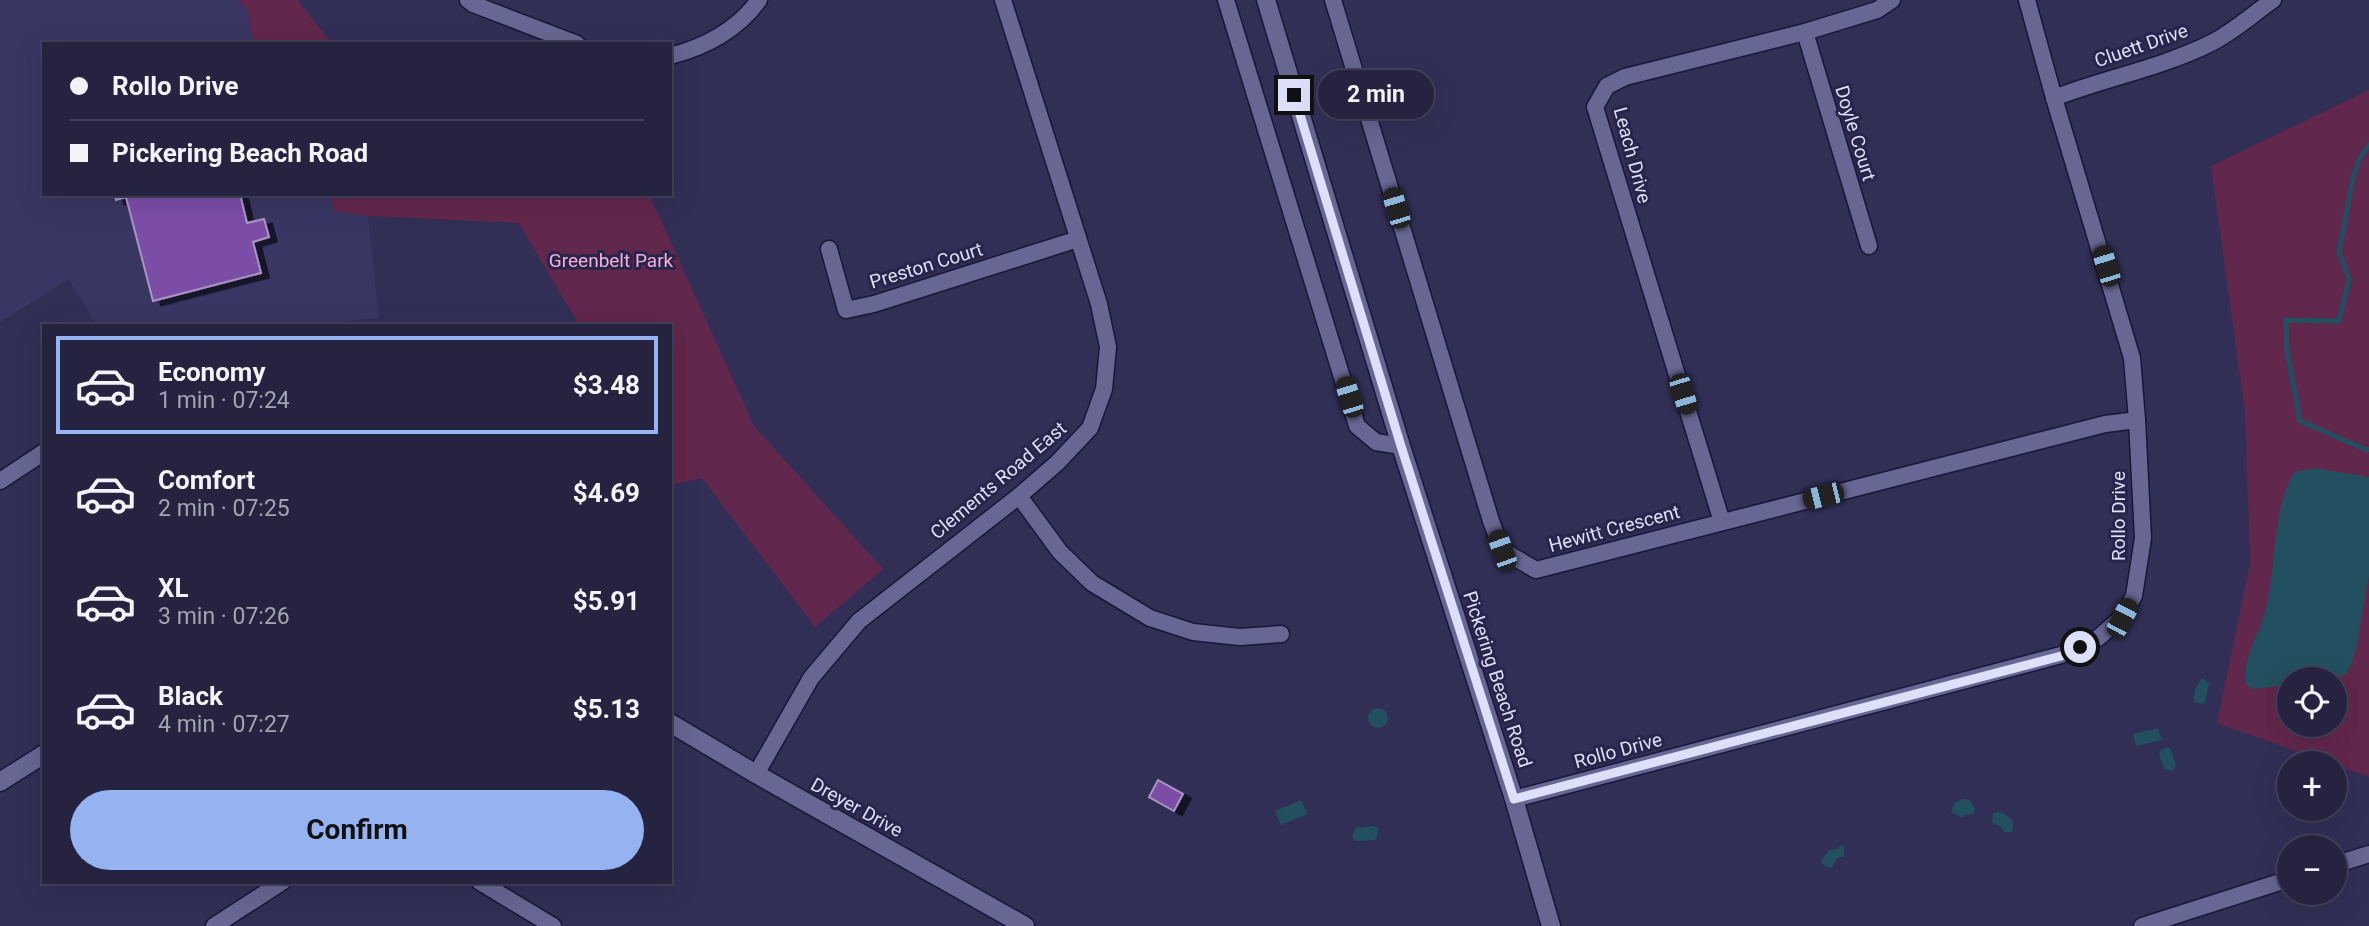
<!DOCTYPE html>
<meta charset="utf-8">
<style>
body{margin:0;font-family:Roboto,sans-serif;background:#2d2b47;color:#f1f3f6;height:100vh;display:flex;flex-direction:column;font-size:26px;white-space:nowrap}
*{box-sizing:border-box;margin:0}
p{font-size:23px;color:#a3a4b1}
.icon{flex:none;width:38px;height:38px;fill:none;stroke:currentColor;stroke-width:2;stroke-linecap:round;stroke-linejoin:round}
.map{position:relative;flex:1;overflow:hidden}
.drawer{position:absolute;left:42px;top:324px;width:630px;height:560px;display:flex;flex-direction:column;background:#252340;border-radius:0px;box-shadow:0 7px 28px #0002,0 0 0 2px #424059}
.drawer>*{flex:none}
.top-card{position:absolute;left:42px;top:42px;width:630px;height:154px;border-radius:0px;box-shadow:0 7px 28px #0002,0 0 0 2px #424059;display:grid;align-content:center;height:154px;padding:0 28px;background:#252340}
.controls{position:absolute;left:2277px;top:667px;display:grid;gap:14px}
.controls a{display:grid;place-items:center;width:70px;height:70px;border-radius:50%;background:#252340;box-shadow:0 7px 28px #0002,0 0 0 2px #424059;font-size:35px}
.end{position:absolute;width:32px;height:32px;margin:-16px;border:9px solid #dedff8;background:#111;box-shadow:0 0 0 4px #111}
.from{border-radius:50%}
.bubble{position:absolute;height:49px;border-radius:24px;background:#252340;box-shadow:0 7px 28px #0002,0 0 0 2px #424059;font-size:23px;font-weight:700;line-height:49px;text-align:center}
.car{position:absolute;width:21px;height:42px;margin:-21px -10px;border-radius:9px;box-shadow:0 0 5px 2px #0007;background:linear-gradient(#222 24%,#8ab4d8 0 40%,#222 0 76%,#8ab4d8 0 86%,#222 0)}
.top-card b{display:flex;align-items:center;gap:24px;height:66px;font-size:26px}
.top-card b+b{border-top:2px solid #424059}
.top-card i{width:18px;height:18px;background:#f1f3f6}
ul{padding:12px 0 0;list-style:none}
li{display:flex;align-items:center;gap:21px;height:98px;margin:0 14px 10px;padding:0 14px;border:4px solid transparent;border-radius:0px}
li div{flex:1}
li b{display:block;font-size:26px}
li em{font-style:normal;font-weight:700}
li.active{border-color:#95b2f1}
li>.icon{width:63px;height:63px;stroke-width:1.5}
.primary-button{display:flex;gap:14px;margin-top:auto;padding:14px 28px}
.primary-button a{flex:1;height:80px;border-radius:42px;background:#95b2f1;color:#111;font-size:28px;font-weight:700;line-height:80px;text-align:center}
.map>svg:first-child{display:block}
.built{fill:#3a3664}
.green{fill:#62274c;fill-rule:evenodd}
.water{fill:#235060}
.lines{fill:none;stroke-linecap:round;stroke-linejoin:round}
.stream{stroke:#235060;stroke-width:5}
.building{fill:#7b4ea7;stroke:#a995c2;stroke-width:2;filter:url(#shadow)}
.street-casing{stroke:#1a153a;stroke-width:19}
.secondary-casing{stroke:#1a153a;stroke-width:21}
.street{stroke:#686692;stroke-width:16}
.secondary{stroke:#686692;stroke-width:18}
.route{stroke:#dedff8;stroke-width:9}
.labels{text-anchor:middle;stroke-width:6;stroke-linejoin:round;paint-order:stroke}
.street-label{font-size:19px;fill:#dedff8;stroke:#28244b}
.park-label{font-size:19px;fill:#f9aed8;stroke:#28244b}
</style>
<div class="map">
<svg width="2369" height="926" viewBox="0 0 2369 926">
<defs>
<filter id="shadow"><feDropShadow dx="8" dy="4.5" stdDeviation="0" flood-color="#0009"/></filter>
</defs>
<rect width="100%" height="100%" fill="#312f56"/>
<!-- built -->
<polygon class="built" points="0,0 238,0 248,11 253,44 44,44 44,194 331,194 335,211 368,216 379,318 298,326 96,325 69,279 0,322"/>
<!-- green -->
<g class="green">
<polygon points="238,0 298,0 332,44 253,44 248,11"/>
<path d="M2369,90V777L2217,723L2250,564L2245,412L2211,166ZM2289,679H2334V724H2289Z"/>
<polygon points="331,194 639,194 650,196 754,426 883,569 815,627 702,478 670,485 670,326 579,325 519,223 368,216 335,211"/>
</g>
<!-- water -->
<g class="water">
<path d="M2314,468L2369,477V576L2356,649L2351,666L2345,675L2324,679H2289V685L2253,689L2246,685C2241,659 2260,634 2266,608C2277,566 2271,509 2295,472Z"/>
<path d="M2203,678L2209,684L2205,703L2202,704L2194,702C2192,695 2197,682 2203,678Z"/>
<circle cx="1378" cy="718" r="10"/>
<polygon points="2158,728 2162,740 2136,746 2133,734"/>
<polygon points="2168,747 2171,750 2176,766 2172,771 2164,769 2159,754 2161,750"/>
<polygon points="1963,799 1970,800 1975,808 1974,813 1968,815 1965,814 1963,818 1951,812 1955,803"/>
<polygon points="1301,800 1307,814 1281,825 1275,811"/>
<path d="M1999,812C2009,816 2016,820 2012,832H2004L2000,826L1992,823L1993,813Z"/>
<polygon points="1373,826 1378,828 1377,837 1374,840 1355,841 1352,836 1356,828"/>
<polygon points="1840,845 1844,847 1844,856 1838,858 1831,868 1823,865 1821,861 1829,850 1838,849"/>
</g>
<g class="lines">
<!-- stream -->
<polyline class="stream" points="2369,145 2360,158 2353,178 2339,252 2349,279 2339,321 2286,320 2287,349 2300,421 2367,450 2369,449"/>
</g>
<!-- building -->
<g class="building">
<polygon points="115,194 240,194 247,223 264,219 269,237 253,242 261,273 153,301 126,197 116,200"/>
<polygon points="1158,780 1183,794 1174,811 1149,797"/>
</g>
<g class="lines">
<defs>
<g id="street">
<polyline points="468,0 473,4 577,44"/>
<polyline points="1226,0 1357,426 1376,442 1401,446"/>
<polyline points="1333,0 1491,521 1502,550 1536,570 2105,424 2137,420"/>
<polyline points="1805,32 1869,246"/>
<path d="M670,56C705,47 738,29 759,0"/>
<path d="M2054,98C2105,78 2161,68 2211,43C2233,32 2253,14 2273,0"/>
<polyline points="829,249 846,310 874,304 1078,239"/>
<polyline points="0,481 44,452"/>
<polyline points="1019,496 1060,552 1092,583 1150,618 1193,632 1240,637 1281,634"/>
<polyline points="1722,522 1595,107 1607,86 1625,77 1805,32 1877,10 1892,0"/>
<polyline points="756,774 811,678 859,621 1019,496 1057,463 1090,428 1104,389 1108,347 1099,304 1003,0"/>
<polyline points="1514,799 2061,655 2098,638 2121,618 2134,596 2143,538 2137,420 2132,358 2054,98 2027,0"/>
<polyline points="2334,865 2369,854"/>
<polyline points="480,882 553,926"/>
<polyline points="214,926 282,882"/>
<polyline points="2142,926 2289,879"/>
</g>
<g id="secondary">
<polyline points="1266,0 1401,446 1514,799 1551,926"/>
<polyline points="670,723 756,774 1025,926"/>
<polyline points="0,782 44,754"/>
</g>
</defs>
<!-- street casing -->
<use href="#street" class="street-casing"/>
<!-- secondary casing -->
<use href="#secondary" class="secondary-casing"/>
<!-- street -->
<use href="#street" class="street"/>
<!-- secondary -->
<use href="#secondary" class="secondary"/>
</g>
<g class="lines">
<!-- route -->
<polyline class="route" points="1294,95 1401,446 1514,799 2061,656 2080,647"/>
</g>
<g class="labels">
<!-- street labels -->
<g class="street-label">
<text transform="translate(2141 45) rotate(-19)" y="7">Cluett Drive</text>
<text transform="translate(1856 133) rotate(73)" y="7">Doyle Court</text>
<text transform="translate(1633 155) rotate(75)" y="7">Leach Drive</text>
<text transform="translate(926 265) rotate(-17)" y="7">Preston Court</text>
<text transform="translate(998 480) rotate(-40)" y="7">Clements Road East</text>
<text transform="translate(2118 516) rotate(-90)" y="7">Rollo Drive</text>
<text transform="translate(1614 528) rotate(-15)" y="7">Hewitt Crescent</text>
<text transform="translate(1498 679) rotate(72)" y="7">Pickering Beach Road</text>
<text transform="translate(1618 750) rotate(-15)" y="7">Rollo Drive</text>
<text transform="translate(857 807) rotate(29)" y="7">Dreyer Drive</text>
</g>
<!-- park labels -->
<g class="park-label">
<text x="611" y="267">Greenbelt Park</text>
</g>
</g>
</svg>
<div class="controls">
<a><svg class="icon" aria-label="locate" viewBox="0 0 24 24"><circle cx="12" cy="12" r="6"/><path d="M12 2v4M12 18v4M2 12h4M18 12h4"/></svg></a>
<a>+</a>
<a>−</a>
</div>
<i class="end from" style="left:2080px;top:647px"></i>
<i class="end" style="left:1294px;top:95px"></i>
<div class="bubble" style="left:1318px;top:70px;width:116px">2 min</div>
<i class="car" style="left:1396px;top:208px;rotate:343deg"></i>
<i class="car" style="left:2106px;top:266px;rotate:343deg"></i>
<i class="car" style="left:1683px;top:394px;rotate:163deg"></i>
<i class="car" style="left:1349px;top:397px;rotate:343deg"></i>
<i class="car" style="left:1823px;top:496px;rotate:256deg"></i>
<i class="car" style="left:1502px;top:550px;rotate:340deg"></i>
<i class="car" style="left:2122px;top:618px;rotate:28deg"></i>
<div class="top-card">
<b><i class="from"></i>Rollo Drive</b>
<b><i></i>Pickering Beach Road</b>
</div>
<section class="drawer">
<ul>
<li class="active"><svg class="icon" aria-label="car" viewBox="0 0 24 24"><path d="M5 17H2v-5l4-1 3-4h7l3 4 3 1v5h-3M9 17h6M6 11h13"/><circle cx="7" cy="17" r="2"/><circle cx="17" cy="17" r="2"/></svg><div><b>Economy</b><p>1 min · 07:24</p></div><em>$3.48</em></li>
<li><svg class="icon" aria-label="car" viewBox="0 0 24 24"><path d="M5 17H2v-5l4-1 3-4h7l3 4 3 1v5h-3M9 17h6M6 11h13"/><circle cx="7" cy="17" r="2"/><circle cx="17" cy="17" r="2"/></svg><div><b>Comfort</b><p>2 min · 07:25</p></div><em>$4.69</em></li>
<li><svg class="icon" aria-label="car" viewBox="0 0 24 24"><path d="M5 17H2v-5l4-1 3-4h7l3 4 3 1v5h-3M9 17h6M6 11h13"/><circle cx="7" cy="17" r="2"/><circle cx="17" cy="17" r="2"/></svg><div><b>XL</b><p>3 min · 07:26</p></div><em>$5.91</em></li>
<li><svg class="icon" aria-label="car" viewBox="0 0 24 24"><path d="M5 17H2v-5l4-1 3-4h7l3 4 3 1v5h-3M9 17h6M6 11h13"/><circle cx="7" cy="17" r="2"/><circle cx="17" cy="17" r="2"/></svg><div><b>Black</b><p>4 min · 07:27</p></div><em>$5.13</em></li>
</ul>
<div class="primary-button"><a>Confirm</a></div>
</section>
</div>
